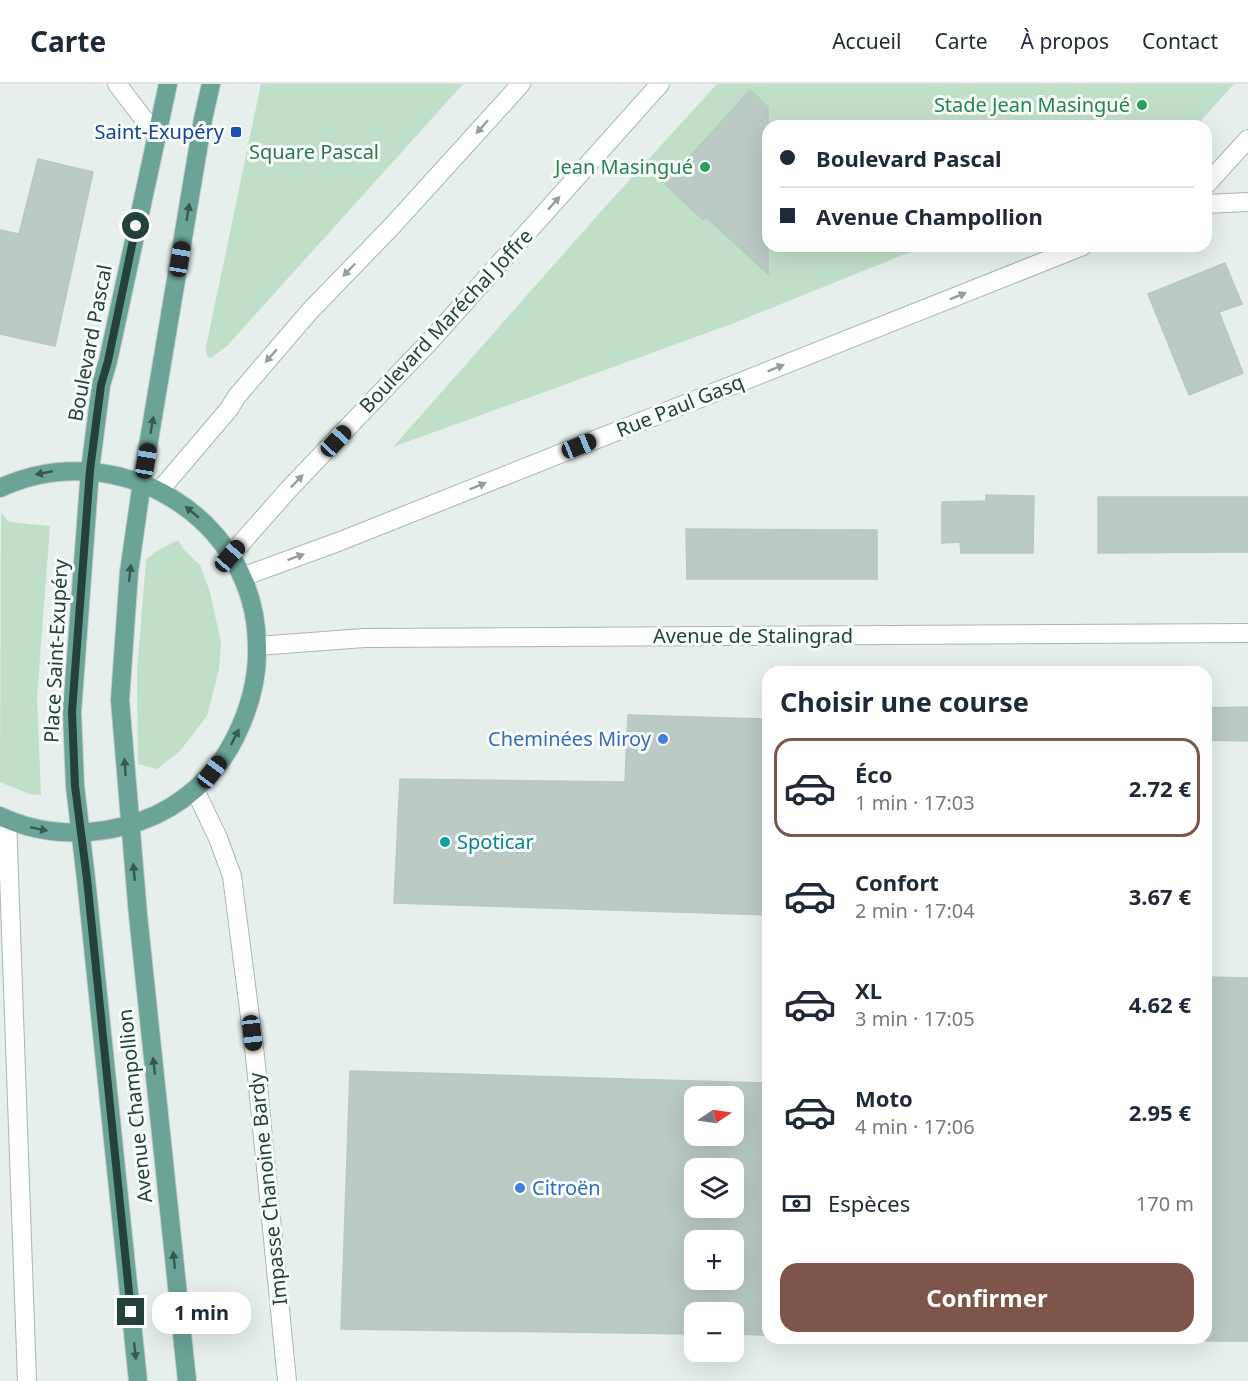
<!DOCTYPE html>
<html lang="fr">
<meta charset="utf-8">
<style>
body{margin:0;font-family:"Noto Sans",sans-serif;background:#f6f6f7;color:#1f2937;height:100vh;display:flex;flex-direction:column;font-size:22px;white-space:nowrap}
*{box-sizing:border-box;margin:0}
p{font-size:20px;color:#747a83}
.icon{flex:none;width:33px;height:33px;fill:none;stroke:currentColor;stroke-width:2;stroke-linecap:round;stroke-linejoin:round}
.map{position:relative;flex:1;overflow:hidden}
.sheet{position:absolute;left:762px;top:582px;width:450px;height:678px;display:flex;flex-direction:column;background:#fff;border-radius:18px;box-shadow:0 6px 24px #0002}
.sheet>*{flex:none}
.hud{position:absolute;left:762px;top:36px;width:450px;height:132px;border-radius:18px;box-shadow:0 6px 24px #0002;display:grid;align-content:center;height:132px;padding:0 18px;background:#fff}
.needle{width:39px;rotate:77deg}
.fabs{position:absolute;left:684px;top:1002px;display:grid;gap:12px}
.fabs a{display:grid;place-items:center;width:60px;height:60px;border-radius:12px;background:#fff;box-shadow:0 6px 24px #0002;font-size:30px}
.end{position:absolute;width:27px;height:27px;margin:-14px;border:8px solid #25413b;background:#fff;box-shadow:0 0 0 3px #fff}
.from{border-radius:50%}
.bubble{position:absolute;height:42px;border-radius:18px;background:#fff;box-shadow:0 6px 24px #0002;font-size:20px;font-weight:700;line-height:42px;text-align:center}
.car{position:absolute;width:18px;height:36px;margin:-18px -9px;border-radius:8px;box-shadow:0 0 4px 2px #0007;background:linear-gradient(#222 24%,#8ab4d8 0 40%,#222 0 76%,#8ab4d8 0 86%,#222 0)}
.hud b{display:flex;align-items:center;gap:21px;height:57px;font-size:22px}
.hud b+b{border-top:2px solid #e0e1e3}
.hud i{width:15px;height:15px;background:#1f2937}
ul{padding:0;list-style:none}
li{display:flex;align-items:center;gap:18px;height:99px;margin:0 12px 9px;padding:0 6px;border:3px solid transparent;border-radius:18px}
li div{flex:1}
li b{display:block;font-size:22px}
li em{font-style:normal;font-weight:700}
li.on{border-color:#7d554b}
li>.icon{width:54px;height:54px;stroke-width:1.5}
h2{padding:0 18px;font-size:27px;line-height:72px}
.pay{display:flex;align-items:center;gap:15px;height:66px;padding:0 18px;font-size:22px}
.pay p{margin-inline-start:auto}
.button{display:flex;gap:12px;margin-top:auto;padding:12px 18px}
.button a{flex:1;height:69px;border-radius:18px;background:#7d554b;color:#fff;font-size:24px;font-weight:700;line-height:69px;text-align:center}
header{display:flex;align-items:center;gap:36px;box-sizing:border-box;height:84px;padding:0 30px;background:#fff;border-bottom:2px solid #e0e1e3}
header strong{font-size:28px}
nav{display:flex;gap:33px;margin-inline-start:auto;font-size:21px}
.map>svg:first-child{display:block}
.green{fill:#c0dfc9}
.building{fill:#bbcac4;stroke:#b8c8c2;stroke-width:1.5;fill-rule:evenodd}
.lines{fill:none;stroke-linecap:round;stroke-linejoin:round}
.minor-casing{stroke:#a8b7b3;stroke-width:20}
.tertiary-casing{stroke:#a8b7b3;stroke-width:20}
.secondary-casing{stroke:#a4bab4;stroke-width:20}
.primary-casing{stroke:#c2cac8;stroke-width:20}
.minor{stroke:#fff;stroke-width:18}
.tertiary{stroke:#fff;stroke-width:18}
.secondary{stroke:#fff;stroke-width:18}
.primary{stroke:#6ba397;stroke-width:18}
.oneway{fill:#92a09d}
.oneway2{fill:#365a52}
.route{stroke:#25413b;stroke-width:8}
.leisure-dot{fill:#2e9e5b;stroke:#f7fbf9;stroke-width:2}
.transit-dot{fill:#1a4fb4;stroke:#f7fbf9;stroke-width:2}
.shop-dot{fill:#3f7fe0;stroke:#f7fbf9;stroke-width:2}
.culture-dot{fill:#0f9aa8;stroke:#f7fbf9;stroke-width:2}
.labels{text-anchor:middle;stroke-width:6;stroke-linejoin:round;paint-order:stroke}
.leisure-label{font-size:20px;fill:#27864d;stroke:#f7fbf9;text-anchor:end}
.transit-label{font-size:20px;fill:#164399;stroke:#f7fbf9;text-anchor:end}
.park-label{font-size:20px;fill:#2f784e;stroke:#f7fbf9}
.street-label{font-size:20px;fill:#25413b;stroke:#f7fbf9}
.shop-label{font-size:20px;fill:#366cbe;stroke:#f7fbf9;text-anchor:end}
.culture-label{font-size:20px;fill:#0d838f;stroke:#f7fbf9;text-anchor:start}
</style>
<header>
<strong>Carte</strong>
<nav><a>Accueil</a><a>Carte</a><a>À propos</a><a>Contact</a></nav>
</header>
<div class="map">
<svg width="1248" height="1297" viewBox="0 0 1248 1297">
<rect width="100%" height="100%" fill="#e6efeb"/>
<!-- green -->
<g class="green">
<polygon points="261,0 463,0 227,262 211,274 207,272 206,263"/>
<polygon points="717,0 1234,0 1196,42 768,42 768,162 925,162 734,239 393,363 604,124"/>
<polygon points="1,429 9,438 50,442 37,613 41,711 29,710 0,698"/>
<polygon points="178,456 184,466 200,481 210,508 221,559 219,585 207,632 180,667 157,685 138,680 137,588 146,476 155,468"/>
</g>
<!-- building -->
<g class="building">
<polygon points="750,6 768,23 768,190 706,133 703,136 665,100"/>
<polygon points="38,75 93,88 55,262 0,250 0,146 19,150"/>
<polygon points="1225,179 1242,220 1219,228 1243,289 1189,311 1148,210"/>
<polygon points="986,411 1034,412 1033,469 961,469 960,458 942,459 942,418 986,417"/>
<polygon points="1098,413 1248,413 1248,468 1098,469"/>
<polygon points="686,445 877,446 877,495 687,495"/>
<polygon points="1248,623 1248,657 1206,656 1206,624"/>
<polygon points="628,631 768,635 768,831 394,819 400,695 625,698"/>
<polygon points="1206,893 1248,894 1248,1257 1206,1257"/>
<path d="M350,987L768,999V1251L734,1250V1228H694V1250L341,1245ZM694,1012H734V1052H694ZM694,1084H734V1124H694ZM694,1156H734V1196H694Z"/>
</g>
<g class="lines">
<defs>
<g id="minor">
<polyline points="117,0 156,51"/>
<polyline points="1206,101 1248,55"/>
<polyline points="1206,120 1248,118"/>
<polyline points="242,493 338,458 1083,162"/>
<polyline points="195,706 218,754 232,792 255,972 287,1297"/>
<polyline points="7,735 27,1297"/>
</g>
<polyline id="tertiary" points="257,562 364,554 1248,549"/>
<g id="secondary">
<polyline points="160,406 229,325 237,312 309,228 394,140 521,0"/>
<polyline points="230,472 289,405 431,256 660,0"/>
</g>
<g id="primary">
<path d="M0,404C115,350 257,432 257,563C258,595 249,626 235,654C216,692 181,723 141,737C96,753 44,753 0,732"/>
<polyline points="138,1297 86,795 75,702 72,628 90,386 101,301 108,277 168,0"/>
<polyline points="187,1297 138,831 120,616 129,488 142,398 203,35 211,0"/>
</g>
</defs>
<!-- minor casing -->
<use href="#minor" class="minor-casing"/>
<!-- tertiary casing -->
<use href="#tertiary" class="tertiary-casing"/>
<!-- secondary casing -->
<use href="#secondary" class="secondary-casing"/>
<!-- primary casing -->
<use href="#primary" class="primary-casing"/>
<!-- minor -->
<use href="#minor" class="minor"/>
<!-- tertiary -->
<use href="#tertiary" class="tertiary"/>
<!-- secondary -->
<use href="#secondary" class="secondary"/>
<!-- primary -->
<use href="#primary" class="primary"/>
</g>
<!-- one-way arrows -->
<defs><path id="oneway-solid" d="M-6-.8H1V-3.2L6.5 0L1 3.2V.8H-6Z" transform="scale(1.5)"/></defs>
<g class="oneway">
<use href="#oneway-solid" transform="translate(482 43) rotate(132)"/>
<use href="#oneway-solid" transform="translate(554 119) rotate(-48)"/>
<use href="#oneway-solid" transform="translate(349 186) rotate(134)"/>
<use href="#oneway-solid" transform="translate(958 212) rotate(-22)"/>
<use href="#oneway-solid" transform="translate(271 272) rotate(131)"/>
<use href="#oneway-solid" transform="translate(776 284) rotate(-22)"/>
<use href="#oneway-solid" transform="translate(297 397) rotate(-46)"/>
<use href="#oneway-solid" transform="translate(478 402) rotate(-22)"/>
<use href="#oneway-solid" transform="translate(296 473) rotate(-20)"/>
</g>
<g class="oneway2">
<use href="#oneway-solid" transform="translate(188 128) rotate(-81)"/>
<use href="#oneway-solid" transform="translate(152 341) rotate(-80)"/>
<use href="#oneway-solid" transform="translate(44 389) rotate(169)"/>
<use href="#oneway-solid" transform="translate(192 428) rotate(-140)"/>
<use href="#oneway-solid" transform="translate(130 489) rotate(-84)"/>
<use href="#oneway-solid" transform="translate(235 653) rotate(-63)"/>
<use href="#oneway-solid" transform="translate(125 683) rotate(-94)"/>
<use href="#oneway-solid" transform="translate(39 745) rotate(12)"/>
<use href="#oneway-solid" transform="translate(134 788) rotate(-95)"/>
<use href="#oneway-solid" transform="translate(154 982) rotate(-96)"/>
<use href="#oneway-solid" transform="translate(174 1176) rotate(-96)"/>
<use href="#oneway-solid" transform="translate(135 1267) rotate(84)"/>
</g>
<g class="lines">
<!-- route -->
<polyline class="route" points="131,1228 87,795 75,702 72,628 90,386 101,301 108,277 136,142"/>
</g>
<!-- markers -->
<g class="leisure-dot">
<circle cx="1142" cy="21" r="6"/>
<circle cx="705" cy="83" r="6"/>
</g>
<rect class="transit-dot" x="230" y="42" width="12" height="12" rx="3"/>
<g class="shop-dot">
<circle cx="663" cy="655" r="6"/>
<circle cx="520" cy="1104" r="6"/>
</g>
<circle class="culture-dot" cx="445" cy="758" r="6"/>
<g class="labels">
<!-- leisure labels -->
<g class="leisure-label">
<text x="1130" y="28">Stade Jean Masingué</text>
<text x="693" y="90">Jean Masingué</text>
</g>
<!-- transit labels -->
<g class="transit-label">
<text x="224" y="55">Saint-Exupéry</text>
</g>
<!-- park labels -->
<g class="park-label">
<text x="314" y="75">Square Pascal</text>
</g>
<!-- street labels -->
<g class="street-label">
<text transform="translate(446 237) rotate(-47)" y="7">Boulevard Maréchal Joffre</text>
<text transform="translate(90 259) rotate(-79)" y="7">Boulevard Pascal</text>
<text transform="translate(680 322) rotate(-22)" y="7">Rue Paul Gasq</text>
<text x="753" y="559">Avenue de Stalingrad</text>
<text transform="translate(56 567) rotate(-87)" y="7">Place Saint-Exupéry</text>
<text transform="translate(135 1022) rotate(-96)" y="7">Avenue Champollion</text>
<text transform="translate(268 1105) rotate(-96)" y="7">Impasse Chanoine Bardy</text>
</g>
<!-- shop labels -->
<g class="shop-label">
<text x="651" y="662">Cheminées Miroy</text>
<text x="532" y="1111" text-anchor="start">Citroën</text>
</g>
<!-- culture labels -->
<g class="culture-label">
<text x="457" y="765">Spoticar</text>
</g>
</g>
</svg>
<div class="fabs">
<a><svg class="needle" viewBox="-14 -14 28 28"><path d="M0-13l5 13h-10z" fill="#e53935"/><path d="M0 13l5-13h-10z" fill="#747a83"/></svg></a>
<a><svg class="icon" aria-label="layers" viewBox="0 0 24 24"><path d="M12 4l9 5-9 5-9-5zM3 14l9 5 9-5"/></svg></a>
<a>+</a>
<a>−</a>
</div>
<i class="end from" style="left:136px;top:142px"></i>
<i class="end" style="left:131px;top:1228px"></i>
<div class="bubble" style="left:152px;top:1208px;width:99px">1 min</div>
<i class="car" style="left:180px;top:175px;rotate:9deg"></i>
<i class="car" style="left:336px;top:357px;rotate:43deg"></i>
<i class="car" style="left:579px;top:362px;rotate:68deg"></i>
<i class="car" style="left:146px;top:377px;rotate:10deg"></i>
<i class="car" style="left:230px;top:472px;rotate:41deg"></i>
<i class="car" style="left:212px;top:688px;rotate:37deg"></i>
<i class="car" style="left:252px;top:949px;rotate:173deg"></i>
<div class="hud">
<b><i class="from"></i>Boulevard Pascal</b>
<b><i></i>Avenue Champollion</b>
</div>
<section class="sheet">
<h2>Choisir une course</h2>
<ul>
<li class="on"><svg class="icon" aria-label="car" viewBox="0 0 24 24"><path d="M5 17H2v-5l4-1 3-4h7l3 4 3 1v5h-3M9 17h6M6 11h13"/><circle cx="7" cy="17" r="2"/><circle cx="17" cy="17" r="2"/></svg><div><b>Éco</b><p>1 min · 17:03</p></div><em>2.72 €</em></li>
<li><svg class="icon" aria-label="car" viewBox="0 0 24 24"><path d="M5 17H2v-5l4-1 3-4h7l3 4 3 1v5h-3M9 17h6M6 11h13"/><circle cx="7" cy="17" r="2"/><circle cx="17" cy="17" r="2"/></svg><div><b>Confort</b><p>2 min · 17:04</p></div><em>3.67 €</em></li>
<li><svg class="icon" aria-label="car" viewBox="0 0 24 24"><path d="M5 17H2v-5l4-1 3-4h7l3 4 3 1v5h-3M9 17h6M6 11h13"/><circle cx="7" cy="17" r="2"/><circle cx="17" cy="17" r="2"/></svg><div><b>XL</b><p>3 min · 17:05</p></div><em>4.62 €</em></li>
<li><svg class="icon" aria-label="car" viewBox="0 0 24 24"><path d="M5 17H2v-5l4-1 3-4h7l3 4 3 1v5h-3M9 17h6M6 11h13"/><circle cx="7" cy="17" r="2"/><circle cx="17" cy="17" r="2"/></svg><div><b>Moto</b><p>4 min · 17:06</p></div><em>2.95 €</em></li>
</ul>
<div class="pay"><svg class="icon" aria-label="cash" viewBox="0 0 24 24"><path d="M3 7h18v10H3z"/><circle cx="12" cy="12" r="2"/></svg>Espèces<p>170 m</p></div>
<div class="button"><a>Confirmer</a></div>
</section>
</div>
